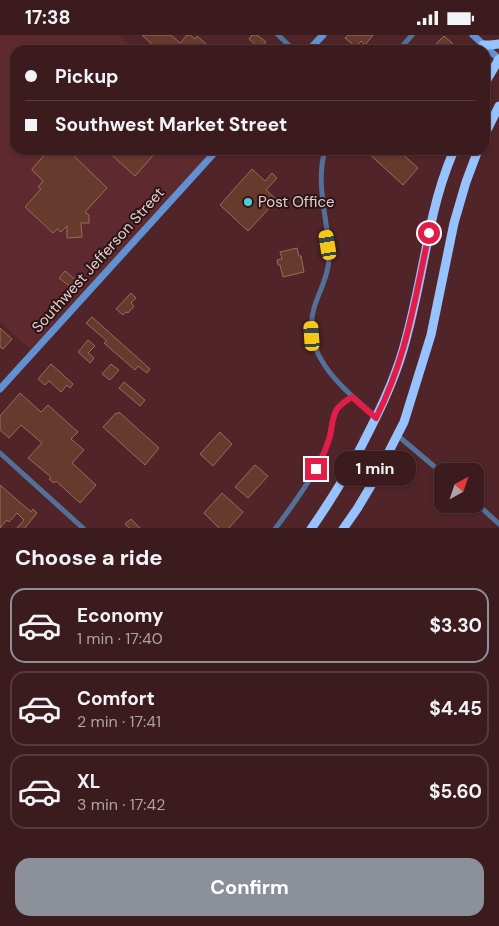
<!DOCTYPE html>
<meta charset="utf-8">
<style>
body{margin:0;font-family:"DM Sans",sans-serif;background:#432427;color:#f1f3f6;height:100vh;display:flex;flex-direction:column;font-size:19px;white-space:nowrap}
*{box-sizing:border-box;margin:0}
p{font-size:16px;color:#aca1a4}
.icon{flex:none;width:28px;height:28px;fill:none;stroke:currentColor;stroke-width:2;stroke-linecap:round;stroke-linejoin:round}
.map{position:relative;height:493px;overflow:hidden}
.side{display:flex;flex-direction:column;background:#3c1b1e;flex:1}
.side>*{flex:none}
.banner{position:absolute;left:10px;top:10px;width:480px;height:110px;border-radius:15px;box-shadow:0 1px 4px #0004,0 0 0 1px #55393c;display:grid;align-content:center;height:110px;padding:0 15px;background:#3c1b1e}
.needle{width:32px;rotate:40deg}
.tools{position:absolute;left:434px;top:428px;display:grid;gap:10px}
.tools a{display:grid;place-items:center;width:50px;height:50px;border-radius:10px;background:#3c1b1e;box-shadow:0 1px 4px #0004,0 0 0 1px #55393c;font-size:25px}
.end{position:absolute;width:22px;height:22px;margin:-11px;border:6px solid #e11d48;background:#fff;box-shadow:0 0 0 2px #fff}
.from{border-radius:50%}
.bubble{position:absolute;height:35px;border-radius:15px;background:#3c1b1e;box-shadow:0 1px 4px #0004,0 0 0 1px #55393c;font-size:16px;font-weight:700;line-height:35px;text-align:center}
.car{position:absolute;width:15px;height:30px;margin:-15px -8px;border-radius:6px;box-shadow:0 0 4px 1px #0007;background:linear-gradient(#f5c518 24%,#345 0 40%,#f5c518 0 76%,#345 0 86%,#f5c518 0)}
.banner b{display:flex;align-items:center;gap:18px;height:48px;font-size:19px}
.banner b+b{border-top:1px solid #55393c}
.banner i{width:12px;height:12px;background:#f1f3f6}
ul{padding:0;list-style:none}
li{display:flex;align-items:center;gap:15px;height:75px;margin:0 10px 8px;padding:0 5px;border:2px solid #55393c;border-radius:15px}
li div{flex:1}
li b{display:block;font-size:19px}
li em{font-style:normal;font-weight:700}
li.on{border-color:#8c9099}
li>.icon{width:45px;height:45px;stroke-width:1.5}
h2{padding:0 15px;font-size:22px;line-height:60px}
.cta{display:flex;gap:10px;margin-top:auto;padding:10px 15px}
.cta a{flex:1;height:58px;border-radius:15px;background:#8c9099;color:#fff;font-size:20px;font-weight:700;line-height:58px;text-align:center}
.status{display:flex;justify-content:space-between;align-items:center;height:35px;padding:0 25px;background:#3c1b1e;direction:ltr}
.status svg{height:14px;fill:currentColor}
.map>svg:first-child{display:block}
.built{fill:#5e2a2f}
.building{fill:#673a2e;stroke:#9b6b5d}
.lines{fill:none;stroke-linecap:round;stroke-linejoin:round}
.street{stroke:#537099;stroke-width:5}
.secondary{stroke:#6291d2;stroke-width:7}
.highway{stroke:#96c2fe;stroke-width:9}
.route{stroke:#e11d48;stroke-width:6}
.poi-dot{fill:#52cdce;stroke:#291516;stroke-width:2}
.labels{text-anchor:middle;stroke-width:4;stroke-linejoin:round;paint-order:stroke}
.poi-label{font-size:15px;fill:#e9cbcc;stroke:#291516;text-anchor:start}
.street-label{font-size:15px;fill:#e9cbcc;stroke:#291516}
</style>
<div class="status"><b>17:38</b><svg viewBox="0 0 49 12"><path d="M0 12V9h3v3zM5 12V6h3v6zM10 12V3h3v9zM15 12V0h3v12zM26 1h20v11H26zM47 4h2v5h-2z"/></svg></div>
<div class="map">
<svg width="499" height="494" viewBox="0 0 499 494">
<rect width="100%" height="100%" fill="#502428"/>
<!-- built -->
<polygon class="built" points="0,0 119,0 136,15 15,15 15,115 217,115 30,314 0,287"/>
<!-- building -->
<g class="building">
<polygon points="142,0 171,0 180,8 187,0 190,0 195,4 197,1 213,15 158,15"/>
<polygon points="252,0 257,0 266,7 260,14 249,4"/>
<polygon points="348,0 373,0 365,10 361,6 356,12 345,3"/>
<polygon points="444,1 460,15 443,15 436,9"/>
<polygon points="49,115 62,115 67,119 69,116 107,153 85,177 89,180 89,188 81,188 82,202 67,203 67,191 61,197 57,194 53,198 25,172 41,154 38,152 43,146 32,135 32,134"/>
<polygon points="106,115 158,115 135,141"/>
<polygon points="365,115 398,115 418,133 403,150"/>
<polygon points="252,134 265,146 272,138 277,143 266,155 277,165 248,196 220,170"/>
<polygon points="297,213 299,221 301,221 304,237 283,242 280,230 278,230 277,225 282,224 280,217"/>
<polygon points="65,236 78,247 72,253 59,243"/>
<polygon points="131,258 136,263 131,268 134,271 128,278 126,277 123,280 116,274"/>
<polygon points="92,282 150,334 147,338 138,331 135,335 104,308 107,306 86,288"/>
<polygon points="0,293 12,304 3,314 0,312"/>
<polygon points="88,305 95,311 88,318 94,323 90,328 78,317"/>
<polygon points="51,329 73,349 70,353 67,350 61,357 49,346 45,350 38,344"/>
<polygon points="111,329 119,335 110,345 102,339"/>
<polygon points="124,347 145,365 140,371 119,353"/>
<polygon points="20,358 41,377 48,370 78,397 71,404 84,415 72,428 96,450 80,468 56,446 54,448 49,444 51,442 28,423 42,408 21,390 9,403 0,395 0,381"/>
<polygon points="119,377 159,413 145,430 103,392 116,378 117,379"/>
<polygon points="220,397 232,409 213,431 200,419"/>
<polygon points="255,430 268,441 248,463 235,452"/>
<polygon points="0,450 31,477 33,474 37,478 24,494 16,494 24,485 17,478 9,487 7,485 0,493"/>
<polygon points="222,458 243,477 228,494 220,494 204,478"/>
<polygon points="131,484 141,494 130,494 125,489"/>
</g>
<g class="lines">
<!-- street -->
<g class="street">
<polyline points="278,0 294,15"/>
<polyline points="399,15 412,0"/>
<path d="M325,115C315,150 328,183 329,218C330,238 320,254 314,273C300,321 345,355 377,383"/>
<polyline points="397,400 442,438"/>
<polyline points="0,418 84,494"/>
<polyline points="475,467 499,489"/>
<path d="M275,494C290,474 305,454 317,432C322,422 328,411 330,400C332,391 332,381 337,374C341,368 347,365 352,362"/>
</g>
<!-- secondary -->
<g class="secondary">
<polyline points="473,0 499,24"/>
<polyline points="309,15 323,0"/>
<polyline points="0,354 217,115"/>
</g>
<!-- highway -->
<g class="highway">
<polyline points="483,10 491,10 499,9"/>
<polyline points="485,48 499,24"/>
<polyline points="485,99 499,71"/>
<path d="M311,494C329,468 346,441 361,412C377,381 393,349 403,315C416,271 423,225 433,180C438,158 445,136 454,115"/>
<polyline points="343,494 357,474 375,444 404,387 431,300 454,188 466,147 478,115"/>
</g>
</g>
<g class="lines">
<!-- route -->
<path class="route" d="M316,434C322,423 327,412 330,401C332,392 332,382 337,374C341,369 347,365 352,362L376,383C387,361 396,338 403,314C414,276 421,236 429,198"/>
</g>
<!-- markers -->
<circle class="poi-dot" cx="248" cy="167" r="5"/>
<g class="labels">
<!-- poi labels -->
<g class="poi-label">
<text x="258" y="172">Post Office</text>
</g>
<!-- street labels -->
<g class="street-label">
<text transform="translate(98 225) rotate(-48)" y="5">Southwest Jefferson Street</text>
</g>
</g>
</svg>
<div class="tools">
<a><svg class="needle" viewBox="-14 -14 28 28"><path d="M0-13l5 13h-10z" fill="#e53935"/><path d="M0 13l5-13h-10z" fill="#aca1a4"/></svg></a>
</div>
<i class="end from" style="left:429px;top:198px"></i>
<i class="end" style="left:316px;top:434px"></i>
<div class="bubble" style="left:334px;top:416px;width:82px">1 min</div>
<i class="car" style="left:328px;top:210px;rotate:351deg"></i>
<i class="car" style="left:312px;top:301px;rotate:356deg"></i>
<div class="banner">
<b><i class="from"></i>Pickup</b>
<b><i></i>Southwest Market Street</b>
</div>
</div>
<section class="side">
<h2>Choose a ride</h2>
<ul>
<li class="on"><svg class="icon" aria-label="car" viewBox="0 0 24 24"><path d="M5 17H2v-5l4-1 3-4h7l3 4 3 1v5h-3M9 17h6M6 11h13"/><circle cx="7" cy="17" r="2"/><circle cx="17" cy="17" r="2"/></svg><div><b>Economy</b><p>1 min · 17:40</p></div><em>$3.30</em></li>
<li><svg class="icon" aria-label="car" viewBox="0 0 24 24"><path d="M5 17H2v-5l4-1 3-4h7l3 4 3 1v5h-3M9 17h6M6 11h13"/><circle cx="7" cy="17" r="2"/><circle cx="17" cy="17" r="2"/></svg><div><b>Comfort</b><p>2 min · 17:41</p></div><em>$4.45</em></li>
<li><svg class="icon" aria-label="car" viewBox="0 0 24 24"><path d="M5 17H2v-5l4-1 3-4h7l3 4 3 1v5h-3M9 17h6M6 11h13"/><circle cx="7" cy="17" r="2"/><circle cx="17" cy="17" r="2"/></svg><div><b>XL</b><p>3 min · 17:42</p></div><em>$5.60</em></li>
</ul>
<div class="cta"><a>Confirm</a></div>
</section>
